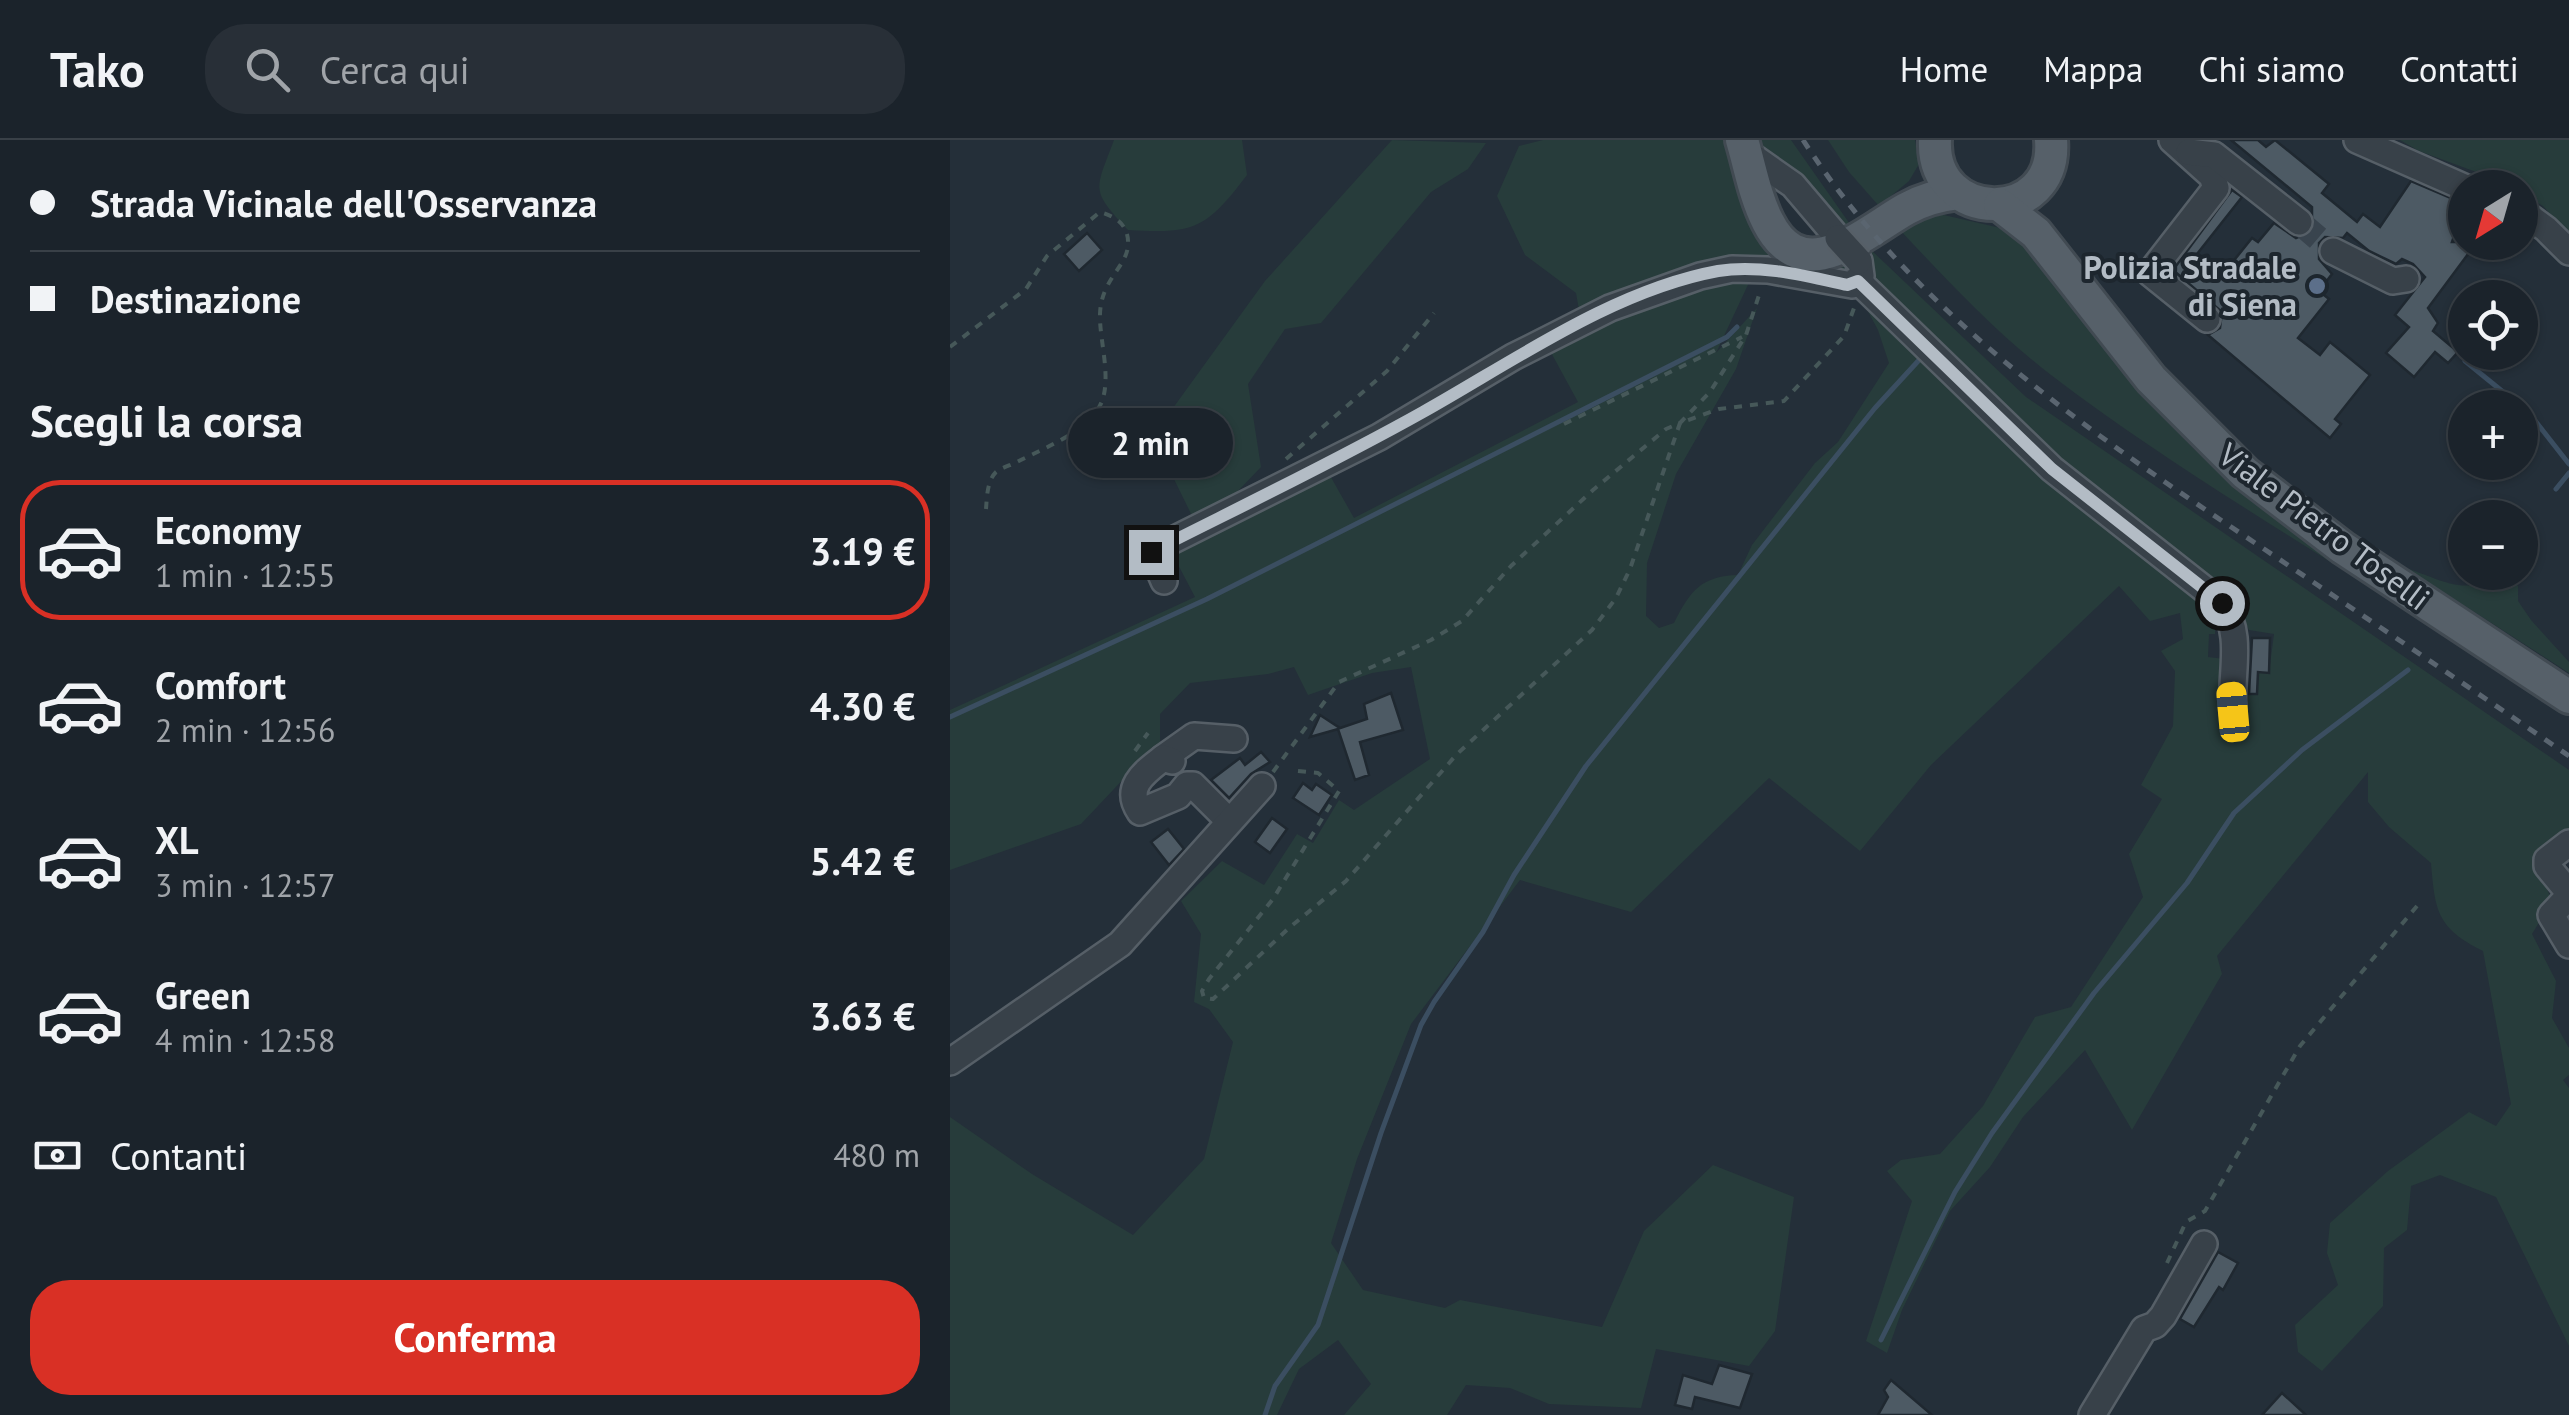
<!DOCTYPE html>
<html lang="it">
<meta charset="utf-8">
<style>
body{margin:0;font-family:"PT Sans",sans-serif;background:#282f37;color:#f1f3f6;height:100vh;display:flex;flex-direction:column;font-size:38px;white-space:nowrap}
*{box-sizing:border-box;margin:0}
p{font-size:32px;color:#a0a4a9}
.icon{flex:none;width:55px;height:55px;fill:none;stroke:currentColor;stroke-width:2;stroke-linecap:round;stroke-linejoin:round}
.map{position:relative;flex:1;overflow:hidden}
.side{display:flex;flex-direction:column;background:#1b232b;width:950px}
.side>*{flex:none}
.banner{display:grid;align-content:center;height:220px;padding:0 30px;background:#1b232b}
.needle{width:65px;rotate:217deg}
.tools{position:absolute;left:1498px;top:30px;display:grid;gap:20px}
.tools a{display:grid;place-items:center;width:90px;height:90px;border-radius:50%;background:#1b232b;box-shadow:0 2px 8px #0004,0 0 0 2px #394047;font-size:50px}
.end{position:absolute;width:45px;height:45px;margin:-22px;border:12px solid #b3bcc5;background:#111;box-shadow:0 0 0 5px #111}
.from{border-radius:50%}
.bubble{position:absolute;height:70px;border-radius:35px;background:#1b232b;box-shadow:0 2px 8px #0004,0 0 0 2px #394047;font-size:32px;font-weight:800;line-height:70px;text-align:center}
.car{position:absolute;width:30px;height:60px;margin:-30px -15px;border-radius:12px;box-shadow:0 0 8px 2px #0007;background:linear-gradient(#f5c518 24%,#345 0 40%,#f5c518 0 76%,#345 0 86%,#f5c518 0)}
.banner b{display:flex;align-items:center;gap:35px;height:95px;font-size:38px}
.banner b+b{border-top:2px solid #394047}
.banner i{width:25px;height:25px;background:#f1f3f6}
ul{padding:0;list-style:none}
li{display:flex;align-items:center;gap:30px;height:140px;margin:0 20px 15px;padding:0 10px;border:5px solid transparent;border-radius:40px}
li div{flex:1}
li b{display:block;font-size:38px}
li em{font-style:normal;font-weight:800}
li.selected{border-color:#d93025}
li>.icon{width:90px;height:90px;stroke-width:1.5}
h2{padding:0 30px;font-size:45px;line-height:120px}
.pay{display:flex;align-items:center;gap:25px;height:110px;padding:0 30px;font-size:38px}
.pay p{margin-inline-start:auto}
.cta{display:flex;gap:20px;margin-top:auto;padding:20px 30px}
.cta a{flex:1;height:115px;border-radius:40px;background:#d93025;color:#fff;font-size:40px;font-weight:800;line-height:115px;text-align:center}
header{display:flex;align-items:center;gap:60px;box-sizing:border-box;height:140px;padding:0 50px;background:#1b232b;border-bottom:2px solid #394047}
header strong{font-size:48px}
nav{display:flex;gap:55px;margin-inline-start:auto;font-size:35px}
.search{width:700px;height:90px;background:#282f37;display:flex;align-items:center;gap:25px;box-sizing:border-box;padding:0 35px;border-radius:40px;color:#a0a4a9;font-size:38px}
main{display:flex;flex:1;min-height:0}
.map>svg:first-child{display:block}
.green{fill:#273c3b;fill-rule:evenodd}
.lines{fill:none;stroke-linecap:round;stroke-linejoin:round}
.stream{stroke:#3b4e61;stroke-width:5}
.building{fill:#4d5a64;stroke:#1f2830;stroke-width:2.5}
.minor-tunnel{stroke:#39444e;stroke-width:25;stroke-dasharray:25 12;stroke-linecap:butt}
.minor-casing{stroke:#565f67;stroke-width:30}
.major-casing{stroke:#414a52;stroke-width:38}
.path{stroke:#465859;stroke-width:4;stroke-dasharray:8 8;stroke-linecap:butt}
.minor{stroke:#384149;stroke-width:25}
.major{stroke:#566069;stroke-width:32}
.rail{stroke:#5a6570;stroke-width:5;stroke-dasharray:10 10;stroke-linecap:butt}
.minor-bridge-casing{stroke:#565f67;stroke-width:30;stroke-linecap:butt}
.minor-bridge{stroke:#384149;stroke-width:25}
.route{stroke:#b3bcc5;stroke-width:12}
.service-dot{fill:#5c6f8a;stroke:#1d262e;stroke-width:4}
.labels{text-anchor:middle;stroke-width:8;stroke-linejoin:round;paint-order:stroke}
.poi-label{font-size:32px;font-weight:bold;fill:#b3bcc5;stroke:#1d262e;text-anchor:end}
.street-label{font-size:32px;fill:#b3bcc5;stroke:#1d262e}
</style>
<header>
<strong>Tako</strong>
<div class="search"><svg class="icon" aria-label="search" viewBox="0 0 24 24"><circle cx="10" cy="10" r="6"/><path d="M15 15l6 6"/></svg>Cerca qui</div>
<nav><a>Home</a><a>Mappa</a><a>Chi siamo</a><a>Contatti</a></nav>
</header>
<main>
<section class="side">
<div class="banner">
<b><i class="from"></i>Strada Vicinale dell'Osservanza</b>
<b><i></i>Destinazione</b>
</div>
<h2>Scegli la corsa</h2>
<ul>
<li class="selected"><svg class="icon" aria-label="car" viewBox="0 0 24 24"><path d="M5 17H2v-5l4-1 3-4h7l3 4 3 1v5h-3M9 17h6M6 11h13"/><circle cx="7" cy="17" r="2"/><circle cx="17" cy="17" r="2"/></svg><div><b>Economy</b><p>1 min · 12:55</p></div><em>3.19 €</em></li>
<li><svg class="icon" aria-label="car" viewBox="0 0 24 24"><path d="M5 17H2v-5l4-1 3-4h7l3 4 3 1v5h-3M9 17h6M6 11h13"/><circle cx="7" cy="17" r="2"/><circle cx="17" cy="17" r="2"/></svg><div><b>Comfort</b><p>2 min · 12:56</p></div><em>4.30 €</em></li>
<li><svg class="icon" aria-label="car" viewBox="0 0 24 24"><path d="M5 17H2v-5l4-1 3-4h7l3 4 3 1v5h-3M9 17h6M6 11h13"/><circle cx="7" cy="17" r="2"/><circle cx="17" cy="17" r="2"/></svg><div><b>XL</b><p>3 min · 12:57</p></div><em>5.42 €</em></li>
<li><svg class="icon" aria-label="car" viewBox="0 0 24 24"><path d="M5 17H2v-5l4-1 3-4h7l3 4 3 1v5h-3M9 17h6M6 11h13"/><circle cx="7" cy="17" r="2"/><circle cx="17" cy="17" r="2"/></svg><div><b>Green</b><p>4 min · 12:58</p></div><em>3.63 €</em></li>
</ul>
<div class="pay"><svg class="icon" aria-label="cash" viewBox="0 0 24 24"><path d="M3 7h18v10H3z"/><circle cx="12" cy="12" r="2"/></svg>Contanti<p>480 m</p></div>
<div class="cta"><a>Conferma</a></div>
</section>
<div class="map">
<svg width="1619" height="1275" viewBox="0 0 1619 1275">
<rect width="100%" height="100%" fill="#242f39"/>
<!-- green -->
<g class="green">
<path d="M164,0H292L297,35C256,89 245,94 178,90C140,49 145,51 164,0Z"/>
<path d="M442,0L536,3L518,29L481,52L371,183L335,189L298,244L311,327L288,351L296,380L378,332L404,378L628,262L598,207L662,169L803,134L766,213L807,168L786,229L726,334L697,423L696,476L709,488L724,483C740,451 751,436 788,435L802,405L865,323L888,302L939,223L928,190L908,153L910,115L919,108L1076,257L1619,630V695L1588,727L1602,761L1582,794L1606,841L1602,878L1619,908V935L1613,940L1619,948V1206L1546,1057L1490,1035L1461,1046L1457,1090L1434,1108L1433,1166L1372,1231L1348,1212L1345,1185L1388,1145L1377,1113L1380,1083L1438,1031L1519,972L1546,986L1561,964L1533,811C1487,788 1485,771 1481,723L1439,687L1418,662V632L1267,816L1272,834L1182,990L1135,910L1073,977L1040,1027L1000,1071L952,1170L937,1213L916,1201L962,1061L937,1031L951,1020L990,1014L1033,966L1085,877L1121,867L1193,757L1179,714L1212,659L1191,645L1223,586L1225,531L1211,511L1233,499L1230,473L1200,481L1169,446L981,625L910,711L819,638L681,772L570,740L461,884L407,1019L381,1103L413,1150L495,1168L510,1160L652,1187L694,1091L763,1025L844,1057L825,1191L799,1226L706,1209L691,1268L599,1264L560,1248L516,1245L497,1275H394L421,1244L388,1200L349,1229L327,1275H0V977L82,1034L183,1095L254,1019L283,902L259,869L244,862L251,794L231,761L272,721L314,745L347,694L363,703L389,660L404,670L480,619L461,527L422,533L358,555L344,527L318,534L240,543L210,574V610L180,632L131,684L0,730V570L245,457L214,398L245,382L221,333L231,318L223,268L315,141ZM1284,460L1299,490L1324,494L1319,532H1308L1307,554H1284L1293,575L1279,586L1275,519L1258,517L1259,494H1265V485L1260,482V472Z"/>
<path d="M593,0H775C782,30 796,103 827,115C847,122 879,119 900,121L898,133L770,118L711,141L656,155L629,170L626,153L575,115L547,56L569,6Z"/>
<polygon points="804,0 841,0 902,87 893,96"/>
<polygon points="878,0 965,0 969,24 959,41 929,66 899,32"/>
<polygon points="1450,0 1619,0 1619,94 1593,66 1570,52 1570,48 1469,11"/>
<path d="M985,73L1068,92L1188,249L1243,308L1308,365L1406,438C1303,373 1198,309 1101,235C1045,192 996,139 948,88Z"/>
<path d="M1456,428C1502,444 1512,455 1559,434L1568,446V461L1581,480L1619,522V533Z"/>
</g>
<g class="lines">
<!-- stream -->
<g class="stream">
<polyline points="1515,221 1579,273 1619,324"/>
<polyline points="1606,349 1619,333"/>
<polyline points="0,577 257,459 777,197 787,187"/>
<polyline points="931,1200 1005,1052 1042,993 1144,853 1237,743 1284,673 1352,610 1458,530"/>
<polyline points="315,1275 325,1246 368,1185 431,993 471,885 484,862 533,792 564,735 636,626 925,268 970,219"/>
</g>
</g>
<!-- building -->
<g class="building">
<polygon points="1281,0 1308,0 1316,7 1325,0 1379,44 1372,53 1407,82 1413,74 1430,87 1461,41 1515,64 1502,102 1527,102 1478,168 1488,183 1483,191 1508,212 1498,223 1485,212 1464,237 1436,213 1459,187 1445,175 1475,137 1463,124 1452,119 1446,124 1419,111 1397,93 1393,98 1375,97 1369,103 1369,119 1382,134 1369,151 1379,159 1348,198 1370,215 1380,202 1420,235 1385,279 1391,284 1380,298 1258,195 1270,188 1272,172 1223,130 1282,50 1292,57 1247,114 1273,134 1302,98 1308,102 1324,83 1346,98 1362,91 1362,67"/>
<polygon points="137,93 152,110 129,131 114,114"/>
<polygon points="1302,498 1320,498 1319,533 1308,532 1307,554 1299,554"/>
<polygon points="441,553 453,590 410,602 419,635 405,640 388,589 360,597 370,575 390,588 417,579 414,564"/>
<polygon points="311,612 320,622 301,634 279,658 261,640 290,618 295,625"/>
<polygon points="353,643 362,650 366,644 382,655 369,675 343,658"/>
<polygon points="322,678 337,689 320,713 305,702"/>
<polygon points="218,689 234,709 219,725 201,702"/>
<polygon points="1268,1112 1288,1123 1273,1150 1269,1147 1244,1187 1230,1179"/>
<polygon points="769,1225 802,1234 790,1268 745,1257 742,1269 725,1265 733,1235 762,1244"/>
<polygon points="941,1240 982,1275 928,1275 938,1257 934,1250"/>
<polygon points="1332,1253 1356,1275 1312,1275"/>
</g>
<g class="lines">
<!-- minor-tunnel -->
<polyline class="minor-tunnel" points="1349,82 1383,111"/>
<defs>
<g id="minor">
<polyline points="1222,0 1262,36 1266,48 1200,133 1257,179"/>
<polyline points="1407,0 1516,48"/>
<polyline points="796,12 843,45 888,98"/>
<polyline points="1239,12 1264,15 1349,82"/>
<polyline points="1570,70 1596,89 1619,112"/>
<polyline points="1383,111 1443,141 1456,139"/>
<path d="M908,141L1102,329L1272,463C1294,497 1280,532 1283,572"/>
<polyline points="214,441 201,411 429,297 563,217 660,168 750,136 782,129 818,130 902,145 911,136 909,121"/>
<polyline points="213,618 244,596 284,599"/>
<path d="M222,621L213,618C195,632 173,647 190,672L228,656L237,645H243L279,681"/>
<polyline points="1619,703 1597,720 1597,726 1616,749 1618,757 1601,775 1619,805"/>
<polyline points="0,922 170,804 312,646"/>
<polyline points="1142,1275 1194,1189 1205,1185 1213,1176 1254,1104"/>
</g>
<g id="major">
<path d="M792,0C800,27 805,57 818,82C853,151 915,92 956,69C972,60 990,55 1008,53"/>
<path d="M985,0C981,85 1108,86 1101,0"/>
<polyline points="1050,65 1086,93 1201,239 1295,333 1393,408 1619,557"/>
</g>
</defs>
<!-- minor casing -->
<use href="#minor" class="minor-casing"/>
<!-- major casing -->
<use href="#major" class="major-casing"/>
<!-- path -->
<g class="path">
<path d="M0,207L76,149L97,116L150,72C165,76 179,85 178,104C178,126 151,139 150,174C149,203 166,249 145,273C125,297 94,308 67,322C61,325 51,328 46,332C37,341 37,357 36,369"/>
<polyline points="614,284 792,197"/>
<polyline points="336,319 437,231 484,173"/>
<polyline points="185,611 198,593"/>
<polyline points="348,631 368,633 389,651 323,759 259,839 252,851 254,858 263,859 339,788 396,741 507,614 642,490 666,458 680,429 730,283 769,269 834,261 894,196 904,168"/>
<polyline points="323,632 389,542 481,500 512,481 561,426 643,350 716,289 730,283 760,252 796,195 811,149"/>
<polyline points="1217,1123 1236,1082 1255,1071 1350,906 1472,760"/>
</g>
<!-- minor -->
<use href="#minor" class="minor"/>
<!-- major -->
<use href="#major" class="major"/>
<!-- rail -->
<path class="rail" d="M853,0C967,177 1145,296 1317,411C1418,479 1519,547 1619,616"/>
<defs>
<polyline id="minor-bridge" points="888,98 909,121"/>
</defs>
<!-- minor-bridge casing -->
<use href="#minor-bridge" class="minor-bridge-casing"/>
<!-- minor-bridge -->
<use href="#minor-bridge" class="minor-bridge"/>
</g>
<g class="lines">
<!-- route -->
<path class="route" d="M201,412C292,366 384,322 473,272C564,221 664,150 768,131C810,124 856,136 897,145L908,141L1102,329L1272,463"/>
</g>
<!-- markers -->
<circle class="service-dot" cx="1367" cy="146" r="10"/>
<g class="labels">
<!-- poi labels -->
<g class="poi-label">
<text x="1347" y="139">Polizia Stradale<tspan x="1347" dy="37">di Siena</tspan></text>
</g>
<!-- street labels -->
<g class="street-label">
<text transform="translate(1374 387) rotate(37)" y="11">Viale Pietro Toselli</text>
</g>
</g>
</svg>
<div class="tools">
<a><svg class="needle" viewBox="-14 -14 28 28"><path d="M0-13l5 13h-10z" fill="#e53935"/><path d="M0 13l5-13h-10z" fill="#a0a4a9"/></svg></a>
<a><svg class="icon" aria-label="locate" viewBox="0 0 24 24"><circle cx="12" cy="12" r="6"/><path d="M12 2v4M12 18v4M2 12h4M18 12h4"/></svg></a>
<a>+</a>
<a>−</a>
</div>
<i class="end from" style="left:1272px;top:463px"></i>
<i class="end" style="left:201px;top:412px"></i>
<div class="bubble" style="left:118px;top:268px;width:165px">2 min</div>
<i class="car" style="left:1283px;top:572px;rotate:355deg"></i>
</div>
</main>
